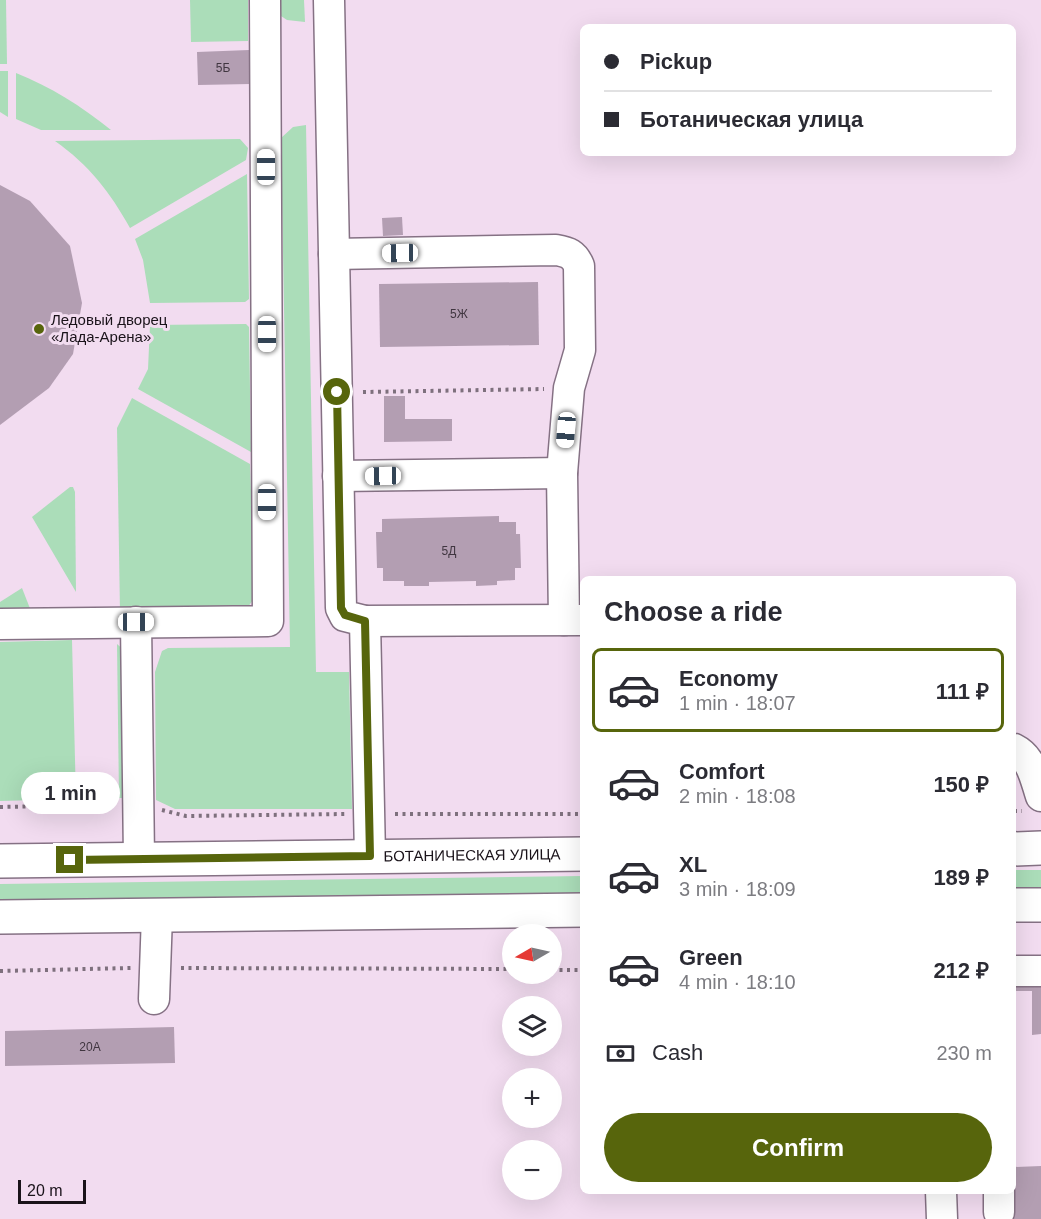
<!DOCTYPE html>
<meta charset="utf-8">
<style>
body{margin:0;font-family:Helvetica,sans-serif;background:#f2f2f3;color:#2b2b33;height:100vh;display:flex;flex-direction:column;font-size:22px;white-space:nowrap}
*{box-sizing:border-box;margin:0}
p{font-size:20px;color:#7c7c81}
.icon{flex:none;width:33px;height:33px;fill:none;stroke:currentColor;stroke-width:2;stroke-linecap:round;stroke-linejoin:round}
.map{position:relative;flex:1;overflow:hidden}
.sheet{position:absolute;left:580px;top:576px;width:436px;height:618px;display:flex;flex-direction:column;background:#fff;border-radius:9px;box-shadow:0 6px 24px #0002}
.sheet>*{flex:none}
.banner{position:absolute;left:580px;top:24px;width:436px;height:132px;border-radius:9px;box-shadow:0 6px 24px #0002;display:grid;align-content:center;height:132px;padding:0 24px;background:#fff}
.needle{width:39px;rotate:261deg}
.fabs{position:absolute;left:502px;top:924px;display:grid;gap:12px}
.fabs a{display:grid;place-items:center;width:60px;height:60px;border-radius:50%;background:#fff;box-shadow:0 6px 24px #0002;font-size:30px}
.scale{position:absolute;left:18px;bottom:15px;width:68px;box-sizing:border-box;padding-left:6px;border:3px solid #1a131a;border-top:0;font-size:16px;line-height:21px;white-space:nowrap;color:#1a131a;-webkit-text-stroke:4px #f2dcf0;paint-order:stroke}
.end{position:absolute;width:27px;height:27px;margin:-14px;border:8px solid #57650c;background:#fff;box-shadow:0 0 0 3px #fff}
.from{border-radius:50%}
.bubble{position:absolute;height:42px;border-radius:21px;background:#fff;box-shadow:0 6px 24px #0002;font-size:20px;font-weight:600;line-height:42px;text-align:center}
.car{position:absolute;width:18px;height:36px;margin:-18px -9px;border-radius:8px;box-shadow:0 0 4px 2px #0007;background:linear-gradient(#fff 24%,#345 0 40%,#fff 0 76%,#345 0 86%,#fff 0)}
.banner b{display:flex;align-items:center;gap:21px;height:57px;font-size:22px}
.banner b+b{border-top:2px solid #e1e1e2}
.banner i{width:15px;height:15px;background:#2b2b33}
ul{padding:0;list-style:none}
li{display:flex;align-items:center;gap:18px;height:84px;margin:0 12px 9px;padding:0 12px;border:3px solid transparent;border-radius:9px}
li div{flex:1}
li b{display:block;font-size:22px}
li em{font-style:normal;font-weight:600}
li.selected{border-color:#57650c}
li>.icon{width:54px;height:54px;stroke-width:1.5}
h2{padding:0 24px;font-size:27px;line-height:72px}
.pay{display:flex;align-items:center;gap:15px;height:66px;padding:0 24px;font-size:22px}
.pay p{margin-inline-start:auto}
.cta{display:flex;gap:12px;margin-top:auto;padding:12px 24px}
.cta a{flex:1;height:69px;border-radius:36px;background:#57650c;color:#fff;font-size:24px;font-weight:600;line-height:69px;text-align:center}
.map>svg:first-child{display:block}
.green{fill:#abddb9}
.building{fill:#b39eb2}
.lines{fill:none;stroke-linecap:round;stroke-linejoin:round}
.minor-casing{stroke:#857184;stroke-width:33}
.major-casing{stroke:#857184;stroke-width:36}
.path{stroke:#7e707d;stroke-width:4;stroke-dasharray:3 4.5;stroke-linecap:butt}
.minor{stroke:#fff;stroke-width:30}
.major{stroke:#fff;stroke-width:33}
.route{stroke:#57650c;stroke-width:8}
.poi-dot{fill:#57650c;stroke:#f2dcf0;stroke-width:2}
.labels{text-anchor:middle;stroke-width:6;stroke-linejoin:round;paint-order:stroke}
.number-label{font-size:12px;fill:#403640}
.poi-label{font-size:15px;fill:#1a131a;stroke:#f2dcf0;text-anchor:start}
.street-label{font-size:15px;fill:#1a131a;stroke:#f2dcf0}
</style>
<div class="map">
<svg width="1041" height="1219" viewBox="0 0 1041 1219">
<rect width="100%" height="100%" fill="#f2dcf0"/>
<!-- green -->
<g class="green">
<polygon points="0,0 6,0 7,64 0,64"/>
<polygon points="190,0 248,0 248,41 191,42"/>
<polygon points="278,0 304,0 305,22 287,20 281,16"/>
<polygon points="0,71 8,71 8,117 0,112"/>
<path d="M16,73C51,87 81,106 111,130H41L16,119Z"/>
<polygon points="306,125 316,672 349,672 352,809 175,809 156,800 155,672 162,651 168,648 290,647 281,138 293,127"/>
<path d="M240,139L248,148L246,160L130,228C110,192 89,165 55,141Z"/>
<polygon points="247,174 249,299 245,302 150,303 143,260 135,239"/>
<polygon points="246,324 249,327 251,452 138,389 148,369 150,325"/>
<polygon points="132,398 250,464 255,597 248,607 120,612 117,428"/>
<polygon points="70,487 73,487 75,492 76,592 32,517"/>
<polygon points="22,588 31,611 0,615 0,602"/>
<polygon points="72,640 76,799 0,801 0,642"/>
<polygon points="117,644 126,652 130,798 119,798"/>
<rect x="1014" y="870" width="27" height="23"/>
<polygon points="583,876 584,898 0,905 0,884"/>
</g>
<!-- building -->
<g class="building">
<polygon points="249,50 250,84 198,85 197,52"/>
<polygon points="0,185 30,201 70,246 82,303 73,354 49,388 0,425"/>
<polygon points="402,217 403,235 383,236 382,218"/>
<polygon points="538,282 539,345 380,347 379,284"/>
<polygon points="384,396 405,396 405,419 452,419 452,441 384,442"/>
<polygon points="499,516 499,522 516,522 516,534 520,534 521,568 515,568 515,580 497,581 497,585 476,586 476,581 429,582 429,586 404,586 404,581 383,581 383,568 377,568 376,532 382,532 382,519"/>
<polygon points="1014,971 1041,971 1041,1034 1032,1035 1032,991 1014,991"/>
<polygon points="174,1027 175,1063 5,1066 5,1031"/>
<polygon points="1041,1166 1041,1219 1008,1219 1014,1191 1014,1167"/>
</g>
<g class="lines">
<defs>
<g id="minor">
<polyline points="329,0 341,608 345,616 365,621 370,856"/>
<path d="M334,254L556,250C568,252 574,254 579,266L580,350L569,388L562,473L564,620"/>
<polyline points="338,476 562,473"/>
<polyline points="365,621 584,620"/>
<polyline points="136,622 139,859"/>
<polyline points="0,624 268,621 265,0"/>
<path d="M1014,749C1032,758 1035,778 1041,796"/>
<polyline points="1014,971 1041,971"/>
<polyline points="154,999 157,915"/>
<polyline points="941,1191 942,1219"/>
<polyline points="999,1191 999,1212"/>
</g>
<g id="major">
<polyline points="1014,849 1041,848"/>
<path id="s1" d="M0,861L584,854"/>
<polyline points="1014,905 1041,905"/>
<polyline points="0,917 584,910"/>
</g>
</defs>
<!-- minor casing -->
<use href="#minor" class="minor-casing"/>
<!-- major casing -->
<use href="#major" class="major-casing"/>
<!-- path -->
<g class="path">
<polyline points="363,392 544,389"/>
<polyline points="0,807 113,805"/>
<polyline points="162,810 186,816 346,814"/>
<polyline points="1014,811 1022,811"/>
<polyline points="395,814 584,814"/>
<polyline points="181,968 513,969"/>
<polyline points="552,970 584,970"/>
<polyline points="0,971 131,968"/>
</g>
<!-- minor -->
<use href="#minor" class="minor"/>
<!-- major -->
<use href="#major" class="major"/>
</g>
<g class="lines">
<!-- route -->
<polyline class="route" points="70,860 370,856 365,621 345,615 341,608 337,392"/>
</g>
<!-- markers -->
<circle class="poi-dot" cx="39" cy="329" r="6"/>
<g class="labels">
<!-- number labels -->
<g class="number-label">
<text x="223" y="72">5Б</text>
<text x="459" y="318">5Ж</text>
<text x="449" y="555">5Д</text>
<text x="90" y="1051">20А</text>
</g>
<!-- poi labels -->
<g class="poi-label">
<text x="51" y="325">Ледовый дворец<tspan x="51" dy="17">«Лада-Арена»</tspan></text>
</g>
<!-- street labels -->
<g class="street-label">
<text dy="5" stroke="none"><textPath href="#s1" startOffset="472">БОТАНИЧЕСКАЯ УЛИЦА</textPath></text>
</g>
</g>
</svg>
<div class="fabs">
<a><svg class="needle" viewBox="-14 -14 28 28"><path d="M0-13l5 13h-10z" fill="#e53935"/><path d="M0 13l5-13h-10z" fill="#7c7c81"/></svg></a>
<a><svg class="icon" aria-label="layers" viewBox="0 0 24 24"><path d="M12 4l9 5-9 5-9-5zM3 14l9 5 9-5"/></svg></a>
<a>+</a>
<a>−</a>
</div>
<div class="scale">20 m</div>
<i class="end from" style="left:337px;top:392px"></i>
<i class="end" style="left:70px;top:860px"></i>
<div class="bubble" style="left:21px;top:772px;width:99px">1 min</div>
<i class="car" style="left:266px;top:167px;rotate:0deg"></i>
<i class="car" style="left:400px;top:253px;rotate:269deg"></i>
<i class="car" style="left:267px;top:334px;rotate:180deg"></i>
<i class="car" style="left:566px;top:430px;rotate:185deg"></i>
<i class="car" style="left:383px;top:476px;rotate:269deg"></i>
<i class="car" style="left:267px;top:502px;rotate:180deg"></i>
<i class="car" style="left:136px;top:622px;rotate:90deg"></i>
<div class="banner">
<b><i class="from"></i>Pickup</b>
<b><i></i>Ботаническая улица</b>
</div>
<section class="sheet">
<h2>Choose a ride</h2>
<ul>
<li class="selected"><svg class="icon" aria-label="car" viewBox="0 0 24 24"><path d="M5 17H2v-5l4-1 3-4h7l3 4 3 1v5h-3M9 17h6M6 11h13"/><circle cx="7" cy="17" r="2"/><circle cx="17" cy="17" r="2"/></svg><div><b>Economy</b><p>1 min · 18:07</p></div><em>111 ₽</em></li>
<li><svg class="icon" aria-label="car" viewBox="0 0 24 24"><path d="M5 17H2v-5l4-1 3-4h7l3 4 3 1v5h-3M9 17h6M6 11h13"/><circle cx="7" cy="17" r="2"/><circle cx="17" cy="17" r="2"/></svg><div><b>Comfort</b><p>2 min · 18:08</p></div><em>150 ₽</em></li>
<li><svg class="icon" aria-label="car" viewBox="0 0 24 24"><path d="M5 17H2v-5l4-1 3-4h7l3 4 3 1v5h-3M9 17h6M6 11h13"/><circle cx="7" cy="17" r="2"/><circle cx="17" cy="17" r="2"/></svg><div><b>XL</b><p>3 min · 18:09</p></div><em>189 ₽</em></li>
<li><svg class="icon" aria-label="car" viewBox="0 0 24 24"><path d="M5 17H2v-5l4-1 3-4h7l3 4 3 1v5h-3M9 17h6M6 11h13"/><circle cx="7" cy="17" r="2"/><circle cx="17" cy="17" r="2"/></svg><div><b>Green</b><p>4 min · 18:10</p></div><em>212 ₽</em></li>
</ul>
<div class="pay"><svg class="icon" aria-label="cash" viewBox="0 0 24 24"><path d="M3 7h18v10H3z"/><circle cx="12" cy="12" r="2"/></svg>Cash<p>230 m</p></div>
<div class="cta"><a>Confirm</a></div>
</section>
</div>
